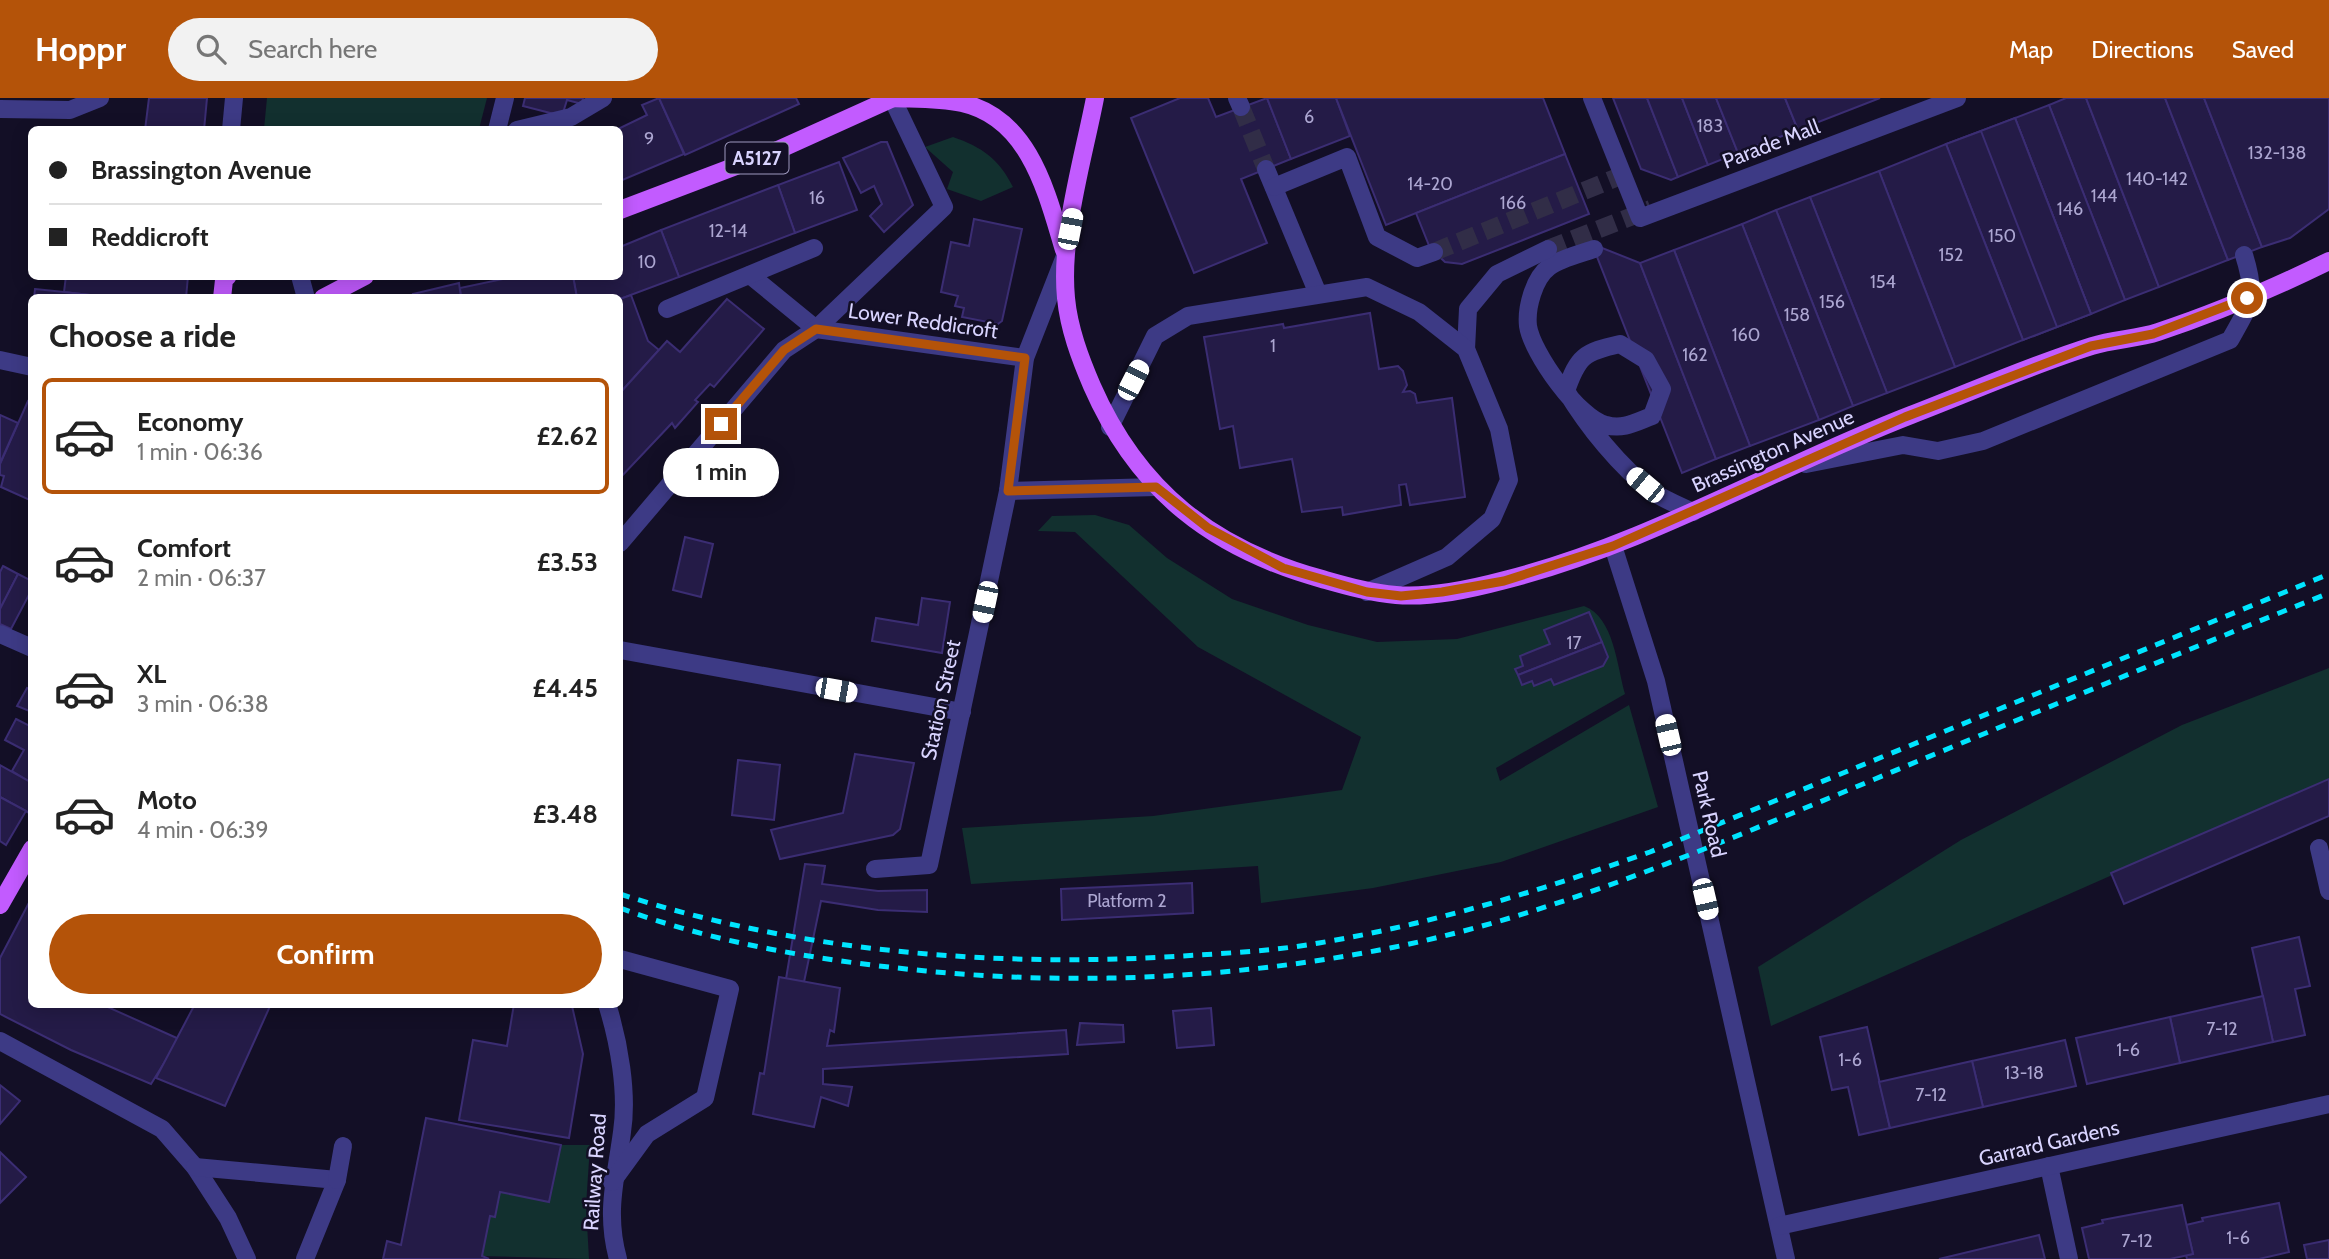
<!DOCTYPE html>
<meta charset="utf-8">
<style>
body{margin:0;font-family:Cabin,sans-serif;background:#f2f2f2;color:#222;height:100vh;display:flex;flex-direction:column;font-size:26px;white-space:nowrap}
*{box-sizing:border-box;margin:0}
p{font-size:23px;color:#767676}
.icon{flex:none;width:38px;height:38px;fill:none;stroke:currentColor;stroke-width:2;stroke-linecap:round;stroke-linejoin:round}
.map{position:relative;flex:1;overflow:hidden}
.sheet{position:absolute;left:28px;top:196px;width:595px;height:714px;display:flex;flex-direction:column;background:#fff;border-radius:10px;box-shadow:0 4px 18px #0003}
.sheet>*{flex:none}
.top-card{position:absolute;left:28px;top:28px;width:595px;height:154px;border-radius:10px;box-shadow:0 4px 18px #0003;display:grid;align-content:center;height:154px;padding:0 21px;background:#fff}
.end{position:absolute;width:32px;height:32px;margin:-16px;border:9px solid #b45309;background:#fff;box-shadow:0 0 0 4px #fff}
.from{border-radius:50%}
.bubble{position:absolute;height:49px;border-radius:24px;background:#fff;box-shadow:0 4px 18px #0003;font-size:23px;font-weight:700;line-height:49px;text-align:center}
.car{position:absolute;width:21px;height:42px;margin:-21px -10px;border-radius:9px;box-shadow:0 0 5px 2px #0007;background:linear-gradient(#fff 24%,#345 0 40%,#fff 0 76%,#345 0 86%,#fff 0)}
.top-card b{display:flex;align-items:center;gap:24px;height:66px;font-size:26px}
.top-card b+b{border-top:2px solid #e0e0e0}
.top-card i{width:18px;height:18px;background:#222}
ul{padding:0;list-style:none}
li{display:flex;align-items:center;gap:21px;height:116px;margin:0 14px 10px;padding:0 7px;border:4px solid transparent;border-radius:10px}
li div{flex:1}
li b{display:block;font-size:26px}
li em{font-style:normal;font-weight:700}
li.active{border-color:#b45309}
li>.icon{width:63px;height:63px;stroke-width:1.5}
h2{padding:0 21px;font-size:32px;line-height:84px}
.primary-button{display:flex;gap:14px;margin-top:auto;padding:14px 21px}
.primary-button a{flex:1;height:80px;border-radius:42px;background:#b45309;color:#fff;font-size:28px;font-weight:700;line-height:80px;text-align:center}
header{display:flex;align-items:center;gap:42px;box-sizing:border-box;height:98px;padding:0 35px;background:#b45309;color:#fff}
header strong{font-size:33px}
nav{display:flex;gap:38px;margin-inline-start:auto;font-size:24px}
.search{width:490px;height:63px;background:#f2f2f2;display:flex;align-items:center;gap:18px;box-sizing:border-box;padding:0 24px;border-radius:38px;color:#767676;font-size:26px}
.map>svg:first-child{display:block}
.green{fill:#12302f}
.building{fill:#241b47;stroke:#3b2d73;stroke-width:2}
.lines{fill:none;stroke-linecap:round;stroke-linejoin:round}
.minor-tunnel{stroke:#312d47;stroke-width:18;stroke-dasharray:18 9;stroke-linecap:butt}
.minor{stroke:#3d3a85;stroke-width:18}
.major{stroke:#c25bff;stroke-width:18}
.rail{stroke:#00e5ff;stroke-width:5;stroke-dasharray:10 9;stroke-linecap:butt}
.route{stroke:#b45309;stroke-width:9}
.labels{text-anchor:middle;stroke-width:5;stroke-linejoin:round;paint-order:stroke}
.number-label{font-size:18px;fill:#aca6d1}
.shield{fill:#130f26;stroke:#9e99be;stroke-width:2}
.shield-label{font-size:19px;font-weight:bold;fill:#d9d4ff}
.street-label{font-size:21px;fill:#d9d4ff;stroke:#130f26}
</style>
<header>
<strong>Hoppr</strong>
<div class="search"><svg class="icon" aria-label="search" viewBox="0 0 24 24"><circle cx="10" cy="10" r="6"/><path d="M15 15l6 6"/></svg>Search here</div>
<nav><a>Map</a><a>Directions</a><a>Saved</a></nav>
</header>
<div class="map">
<svg width="2329" height="1161" viewBox="0 0 2329 1161">
<rect width="100%" height="100%" fill="#130f26"/>
<!-- green -->
<g class="green">
<polygon points="267,0 487,0 479,31 264,31"/>
<path d="M953,39C982,49 999,61 1013,89L981,103L947,91L953,74L925,49Z"/>
<path d="M1095,417L1129,427L1167,460L1232,501L1308,527L1377,544L1457,541L1584,508C1614,519 1617,568 1625,596L1496,670L1500,683L1629,607L1658,709L1501,764L1373,790L1261,805L1258,768L971,786L962,730L1153,718L1342,692L1361,639L1198,549L1075,434L1038,433L1052,418Z"/>
<polygon points="2329,570 2329,681 1771,928 1758,869 1961,742 2182,627"/>
<polygon points="561,1047 590,1047 586,1108 589,1161 482,1158 490,1118 495,1118 500,1094 549,1104"/>
</g>
<!-- building -->
<g class="building">
<polygon points="149,0 207,0 204,32 145,32"/>
<polygon points="525,0 583,0 582,6 567,2 562,18 523,8"/>
<polygon points="659,0 684,56 620,83 620,42 622,41 618,31 647,17 642,7"/>
<polygon points="659,0 796,0 799,6 685,57"/>
<polygon points="1180,0 1208,0 1216,19 1267,0 1291,61 1241,81 1267,145 1194,175 1131,20"/>
<polygon points="1267,0 1336,0 1350,38 1291,61"/>
<polygon points="1336,0 1543,0 1565,56 1386,127"/>
<polygon points="1613,0 1647,0 1678,79 1671,82 1641,71"/>
<polygon points="1647,0 1682,0 1708,67 1678,79"/>
<polygon points="1682,0 1716,0 1738,55 1708,67"/>
<polygon points="1716,0 1785,0 1798,32 1738,55"/>
<polygon points="1785,0 1880,0 1798,32"/>
<polygon points="2066,0 2086,0 2159,189 2125,202 2049,7"/>
<polygon points="2086,0 2165,0 2228,162 2159,189"/>
<polygon points="2165,0 2204,0 2262,149 2228,162"/>
<polygon points="2204,0 2329,0 2329,111 2290,140 2262,149"/>
<polygon points="2049,7 2125,202 2091,216 2015,20"/>
<polygon points="2015,20 2091,216 2057,229 1981,33"/>
<polygon points="2015,20 2091,216 2023,242 1946,46"/>
<polygon points="1981,33 2057,229 2023,242 1946,46"/>
<polygon points="881,44 887,44 913,107 884,134 870,118 882,106 874,88 861,95 843,60"/>
<polygon points="1946,46 2023,242 1955,269 1879,73"/>
<polygon points="1565,56 1589,116 1462,166 1445,164 1430,150 1416,115"/>
<polygon points="839,64 857,112 795,135 778,87"/>
<polygon points="1879,73 1955,269 1887,295 1810,99"/>
<polygon points="778,87 795,135 679,179 661,132"/>
<polygon points="1810,99 1887,295 1853,308 1776,112"/>
<polygon points="1776,112 1853,308 1819,322 1742,126"/>
<polygon points="974,121 1022,131 1002,223 998,226 962,219 964,210 955,208 958,198 941,194 951,144 969,148"/>
<polygon points="1742,126 1819,322 1750,348 1674,152"/>
<polygon points="661,132 679,179 620,201 577,200 573,178 620,178 620,149"/>
<polygon points="1592,146 1640,165 1716,361 1682,375"/>
<polygon points="1674,152 1750,348 1716,361 1640,165"/>
<polygon points="66,178 188,178 186,200 116,200 64,194"/>
<polygon points="517,178 573,178 577,200 461,200 460,190"/>
<polygon points="459,185 461,200 414,200 413,196"/>
<polygon points="35,191 64,194 116,200 34,200"/>
<polygon points="631,197 648,243 659,252 620,295 620,201"/>
<polygon points="727,201 764,231 714,289 710,286 695,302 698,304 675,330 672,325 620,380 620,295 667,243 680,254"/>
<polygon points="1370,215 1379,271 1398,268 1403,273 1407,287 1403,294 1410,293 1415,296 1417,305 1452,300 1465,399 1410,407 1406,386 1399,387 1401,407 1343,417 1342,409 1302,414 1292,361 1240,370 1233,328 1220,331 1204,239 1283,226 1284,230"/>
<polygon points="28,303 32,304 32,403 1,389 4,378 0,377 0,366"/>
<polygon points="0,317 18,325 1,363 0,362"/>
<polygon points="685,439 713,446 701,499 673,492"/>
<polygon points="3,468 18,476 0,511 0,474"/>
<polygon points="18,476 32,483 32,491 11,531 0,526 0,511"/>
<polygon points="922,500 950,504 942,555 872,543 876,520 918,527"/>
<polygon points="1589,514 1602,544 1518,577 1515,571 1523,568 1520,558 1550,546 1544,532"/>
<polygon points="1602,544 1608,559 1603,568 1554,587 1551,581 1534,588 1532,583 1522,587 1518,577"/>
<polygon points="27,590 32,592 32,614 17,608"/>
<polygon points="16,621 32,629 32,685 12,673 24,652 5,642"/>
<polygon points="855,656 914,665 900,731 893,737 780,761 771,732 843,715"/>
<polygon points="738,662 780,667 774,722 732,717"/>
<polygon points="0,667 32,685 31,716 0,699"/>
<polygon points="2329,681 2329,718 2124,806 2111,775"/>
<polygon points="0,699 26,713 6,747 0,743"/>
<polygon points="805,766 825,768 822,786 878,793 927,792 927,814 878,812 821,803 804,884 786,881"/>
<polygon points="1192,785 1193,815 1062,822 1061,791"/>
<polygon points="32,799 32,906 101,906 179,941 151,986 71,952 0,916 0,860"/>
<polygon points="2299,839 2310,888 2295,891 2305,937 2273,944 2252,850"/>
<polygon points="779,879 840,890 834,934 830,932 827,948 1066,932 1068,956 823,971 823,986 852,989 848,1008 821,999 814,1029 753,1016 760,975 764,976"/>
<polygon points="2263,898 2273,944 2180,965 2170,919"/>
<polygon points="195,906 271,906 225,1008 156,980"/>
<polygon points="514,906 572,908 583,956 569,1040 459,1022 473,942 507,948"/>
<polygon points="1211,910 1214,947 1177,950 1173,913"/>
<polygon points="2170,919 2180,965 2087,986 2076,940"/>
<polygon points="1080,925 1123,927 1124,944 1077,947"/>
<polygon points="1867,929 1890,1030 1859,1037 1848,989 1832,992 1820,939"/>
<polygon points="2065,942 2076,988 1983,1009 1972,963"/>
<polygon points="1972,963 1983,1009 1890,1030 1879,984"/>
<polygon points="0,987 20,1003 0,1026"/>
<polygon points="426,1020 561,1047 549,1104 500,1094 495,1119 490,1118 482,1158 489,1161 383,1161 387,1143 401,1147"/>
<polygon points="0,1054 26,1079 0,1105"/>
<polygon points="2279,1105 2289,1154 2259,1161 2187,1161 2186,1157 2193,1156 2186,1127 2203,1123 2202,1120"/>
<polygon points="2182,1107 2193,1156 2170,1161 2089,1161 2082,1130 2103,1125 2102,1122"/>
<polygon points="2039,1137 2045,1161 1939,1161"/>
<polygon points="2329,1142 2329,1161 2307,1161 2304,1147"/>
</g>
<g class="lines">
<!-- minor-tunnel -->
<g class="minor-tunnel">
<polyline points="1241,9 1266,71"/>
<polyline points="1548,151 1651,111"/>
<polyline points="1434,154 1623,77"/>
</g>
<!-- minor -->
<g class="minor">
<polyline points="1237,0 1241,9"/>
<polyline points="1592,0 1640,120 1957,0"/>
<polyline points="0,11 70,12 100,0"/>
<polyline points="231,32 234,0"/>
<polyline points="497,32 505,0"/>
<polyline points="517,32 571,19 603,0"/>
<polyline points="1266,71 1318,196"/>
<polyline points="1274,89 1347,59 1377,139 1417,160 1434,154"/>
<path d="M1594,151C1580,156 1561,160 1549,169C1534,180 1526,210 1528,228C1532,255 1579,321 1606,327C1623,332 1636,324 1652,318L1662,291L1646,262L1620,246C1584,254 1578,258 1566,293C1588,329 1619,368 1653,394C1665,402 1680,408 1693,414"/>
<polyline points="750,177 816,231"/>
<polyline points="300,178 306,200"/>
<polyline points="667,211 814,150"/>
<polyline points="816,231 1025,260"/>
<polyline points="1466,251 1468,211 1497,176 1548,151"/>
<polyline points="0,262 32,269"/>
<polyline points="1110,329 1155,238 1188,218 1367,189 1419,214 1466,251 1499,331 1509,382 1492,421 1447,459 1367,494"/>
<path d="M1806,366L1903,347L1938,353L1983,343L2230,242C2251,205 2257,198 2244,157"/>
<polyline points="1008,393 1156,389"/>
<polyline points="620,445 784,252 816,231 944,109 892,0"/>
<polyline points="1613,448 1656,583 1786,1161"/>
<polyline points="0,536 32,550"/>
<polyline points="620,552 962,614"/>
<polyline points="2319,750 2329,793"/>
<polyline points="875,771 929,767 1008,393 1025,260 1065,158"/>
<path d="M607,906C619,944 628,995 622,1034C616,1080 605,1114 618,1161"/>
<polyline points="0,943 162,1031 195,1069 228,1120 247,1161"/>
<polyline points="2049,1068 2069,1161"/>
<polyline points="195,1069 337,1082 305,1161"/>
<polyline points="337,1082 343,1048"/>
<polyline points="612,1084 647,1036 705,1000 730,891 620,861"/>
<polyline points="1779,1128 2329,1006"/>
</g>
<!-- major -->
<g class="major">
<path d="M892,0C915,1 939,0 962,5C1030,20 1047,96 1064,152"/>
<path d="M1095,0C1083,62 1060,137 1066,200C1069,231 1080,260 1092,288C1138,393 1213,451 1322,481C1347,488 1371,495 1396,497C1431,500 1471,491 1505,482C1647,446 1774,370 1911,317C1971,294 2031,267 2092,248C2114,241 2137,241 2158,234C2216,215 2274,190 2329,163"/>
<polyline points="620,112 778,52 893,0"/>
<polyline points="222,200 224,182 228,178"/>
<polyline points="323,200 365,178"/>
<polyline points="0,807 32,751"/>
</g>
<!-- rail -->
<g class="rail">
<path d="M620,796C800,854 994,870 1183,858C1228,855 1274,853 1319,845C1432,826 1542,792 1650,754L2329,476"/>
<path d="M620,810C718,846 823,863 926,873C1081,888 1238,880 1390,850C1546,819 1693,756 1839,696C2002,628 2165,561 2329,495"/>
</g>
</g>
<g class="lines">
<!-- route -->
<polyline class="route" points="721,326 784,252 816,231 1025,260 1008,393 1156,389 1208,430 1283,470 1367,494 1401,498 1442,494 1504,483 1613,448 1905,319 2091,248 2153,236 2247,200"/>
</g>
<g class="labels">
<!-- number labels -->
<g class="number-label">
<text x="1309" y="25">6</text>
<text x="1710" y="34">183</text>
<text x="649" y="47">9</text>
<text x="2277" y="61">132-138</text>
<text x="2157" y="87">140-142</text>
<text x="1430" y="92">14-20</text>
<text x="2104" y="104">144</text>
<text x="817" y="106">16</text>
<text x="1513" y="111">166</text>
<text x="2070" y="117">146</text>
<text x="728" y="139">12-14</text>
<text x="2002" y="144">150</text>
<text x="1951" y="163">152</text>
<text x="647" y="170">10</text>
<text x="1883" y="190">154</text>
<text x="1832" y="210">156</text>
<text x="1797" y="223">158</text>
<text x="1746" y="243">160</text>
<text x="1273" y="254">1</text>
<text x="1695" y="263">162</text>
<text x="1574" y="551">17</text>
<text x="1127" y="809">Platform 2</text>
<text x="2222" y="937">7-12</text>
<text x="2128" y="958">1-6</text>
<text x="1850" y="968">1-6</text>
<text x="2024" y="981">13-18</text>
<text x="1931" y="1003">7-12</text>
<text x="2238" y="1146">1-6</text>
<text x="2137" y="1149">7-12</text>
</g>
<!-- shield labels -->
<rect class="shield" x="725.5" y="44.5" width="63" height="31" rx="5"/>
<g class="shield-label">
<text x="757" y="67">A5127</text>
</g>
<!-- street labels -->
<g class="street-label">
<text transform="translate(1771 46) rotate(-21)" y="7">Parade Mall</text>
<text transform="translate(923 223) rotate(8)" y="7">Lower Reddicroft</text>
<text transform="translate(1773 353) rotate(-24)" y="7">Brassington Avenue</text>
<text transform="translate(941 602) rotate(-78)" y="7">Station Street</text>
<text transform="translate(1709 716) rotate(77)" y="7">Park Road</text>
<text transform="translate(2049 1045) rotate(-13)" y="7">Garrard Gardens</text>
<text transform="translate(595 1074) rotate(-86)" y="7">Railway Road</text>
</g>
</g>
</svg>
<i class="end from" style="left:2247px;top:200px"></i>
<i class="end" style="left:721px;top:326px"></i>
<div class="bubble" style="left:663px;top:350px;width:116px">1 min</div>
<i class="car" style="left:1070px;top:131px;rotate:11deg"></i>
<i class="car" style="left:1133px;top:282px;rotate:27deg"></i>
<i class="car" style="left:1645px;top:387px;rotate:310deg"></i>
<i class="car" style="left:985px;top:504px;rotate:192deg"></i>
<i class="car" style="left:836px;top:592px;rotate:100deg"></i>
<i class="car" style="left:1668px;top:637px;rotate:347deg"></i>
<i class="car" style="left:1705px;top:801px;rotate:167deg"></i>
<div class="top-card">
<b><i class="from"></i>Brassington Avenue</b>
<b><i></i>Reddicroft</b>
</div>
<section class="sheet">
<h2>Choose a ride</h2>
<ul>
<li class="active"><svg class="icon" aria-label="car" viewBox="0 0 24 24"><path d="M5 17H2v-5l4-1 3-4h7l3 4 3 1v5h-3M9 17h6M6 11h13"/><circle cx="7" cy="17" r="2"/><circle cx="17" cy="17" r="2"/></svg><div><b>Economy</b><p>1 min · 06:36</p></div><em>£2.62</em></li>
<li><svg class="icon" aria-label="car" viewBox="0 0 24 24"><path d="M5 17H2v-5l4-1 3-4h7l3 4 3 1v5h-3M9 17h6M6 11h13"/><circle cx="7" cy="17" r="2"/><circle cx="17" cy="17" r="2"/></svg><div><b>Comfort</b><p>2 min · 06:37</p></div><em>£3.53</em></li>
<li><svg class="icon" aria-label="car" viewBox="0 0 24 24"><path d="M5 17H2v-5l4-1 3-4h7l3 4 3 1v5h-3M9 17h6M6 11h13"/><circle cx="7" cy="17" r="2"/><circle cx="17" cy="17" r="2"/></svg><div><b>XL</b><p>3 min · 06:38</p></div><em>£4.45</em></li>
<li><svg class="icon" aria-label="car" viewBox="0 0 24 24"><path d="M5 17H2v-5l4-1 3-4h7l3 4 3 1v5h-3M9 17h6M6 11h13"/><circle cx="7" cy="17" r="2"/><circle cx="17" cy="17" r="2"/></svg><div><b>Moto</b><p>4 min · 06:39</p></div><em>£3.48</em></li>
</ul>
<div class="primary-button"><a>Confirm</a></div>
</section>
</div>
